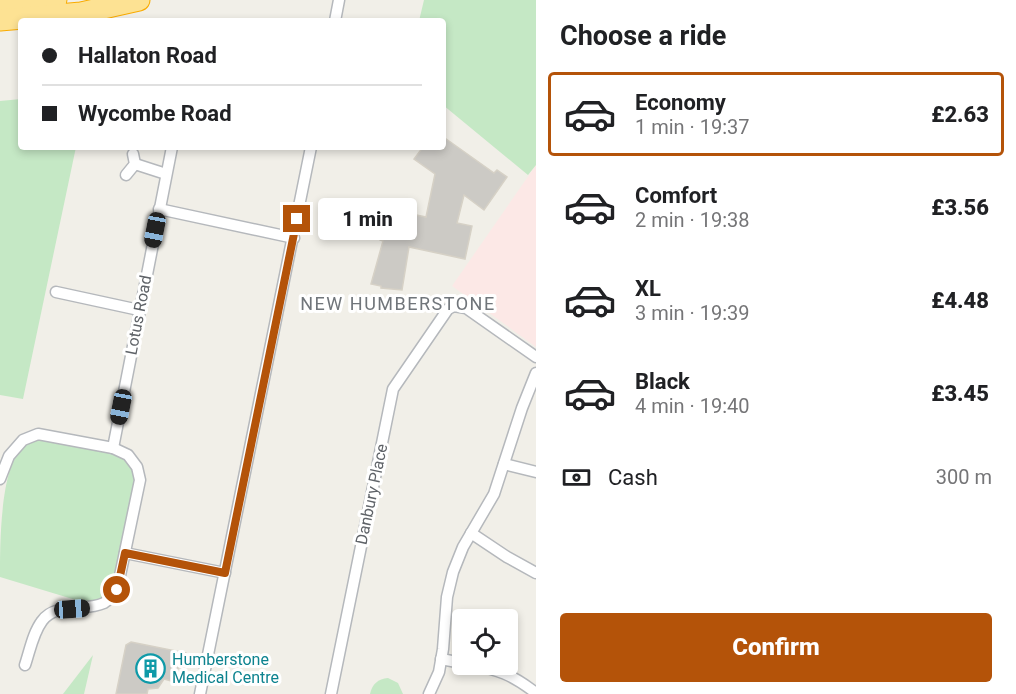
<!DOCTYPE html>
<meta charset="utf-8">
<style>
body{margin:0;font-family:Roboto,sans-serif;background:#f6f6f6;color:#202124;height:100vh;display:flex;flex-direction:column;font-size:22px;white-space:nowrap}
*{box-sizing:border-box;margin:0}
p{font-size:20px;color:#757577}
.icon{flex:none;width:33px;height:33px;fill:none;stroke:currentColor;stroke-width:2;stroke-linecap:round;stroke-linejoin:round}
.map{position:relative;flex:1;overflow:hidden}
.sheet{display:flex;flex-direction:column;background:#fff;width:480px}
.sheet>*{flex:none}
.banner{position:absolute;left:18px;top:18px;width:428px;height:132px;border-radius:6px;box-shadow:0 3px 9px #0003;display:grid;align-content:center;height:132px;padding:0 24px;background:#fff}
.buttons{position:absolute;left:452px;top:609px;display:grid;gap:12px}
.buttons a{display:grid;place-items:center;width:66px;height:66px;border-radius:6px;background:#fff;box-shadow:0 3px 9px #0003;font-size:30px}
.end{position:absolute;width:27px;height:27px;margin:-14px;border:8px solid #b45309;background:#fff;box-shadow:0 0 0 3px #fff}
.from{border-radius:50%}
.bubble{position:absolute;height:42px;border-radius:6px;background:#fff;box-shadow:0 3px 9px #0003;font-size:20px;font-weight:800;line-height:42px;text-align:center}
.car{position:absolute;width:18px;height:36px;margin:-18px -9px;border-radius:8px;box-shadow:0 0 4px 2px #0007;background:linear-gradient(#222 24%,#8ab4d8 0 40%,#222 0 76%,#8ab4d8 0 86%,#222 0)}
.banner b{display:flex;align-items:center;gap:21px;height:57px;font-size:22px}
.banner b+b{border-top:2px solid #e0e0e0}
.banner i{width:15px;height:15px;background:#202124}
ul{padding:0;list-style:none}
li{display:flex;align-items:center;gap:18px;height:84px;margin:0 12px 9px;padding:0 12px;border:3px solid transparent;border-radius:6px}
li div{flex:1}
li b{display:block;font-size:22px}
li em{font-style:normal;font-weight:800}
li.selected{border-color:#b45309}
li>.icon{width:54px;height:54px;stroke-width:1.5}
h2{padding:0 24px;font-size:27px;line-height:72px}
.pay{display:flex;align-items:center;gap:15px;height:66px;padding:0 24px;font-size:22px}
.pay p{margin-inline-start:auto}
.cta{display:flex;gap:12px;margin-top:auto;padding:12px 24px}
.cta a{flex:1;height:69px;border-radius:6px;background:#b45309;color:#fff;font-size:24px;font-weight:800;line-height:69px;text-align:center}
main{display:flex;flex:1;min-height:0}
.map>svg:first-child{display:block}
.medical{fill:#fce8e6}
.green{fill:#c5e8c5}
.building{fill:#cccac5;stroke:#d6d1c6;stroke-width:1.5}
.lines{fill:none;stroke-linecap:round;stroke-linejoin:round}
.street-casing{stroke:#b5b8bc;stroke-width:13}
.highway-casing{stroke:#f9ab00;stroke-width:23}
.street{stroke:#fff;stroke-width:10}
.highway{stroke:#fde293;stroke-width:21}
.route{stroke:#b45309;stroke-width:8}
.labels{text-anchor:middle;stroke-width:6;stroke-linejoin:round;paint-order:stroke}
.street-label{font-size:16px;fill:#5f6368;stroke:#fff}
.culture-label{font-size:16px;fill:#0d838f;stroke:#fff;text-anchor:start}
.neighbourhood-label{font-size:18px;letter-spacing:1.5px;fill:#70757a;stroke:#fff}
</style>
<main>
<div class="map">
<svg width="536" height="694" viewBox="0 0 536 694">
<rect width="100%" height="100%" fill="#f1efe8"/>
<!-- medical -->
<polygon class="medical" points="536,165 536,347 452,286"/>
<!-- green -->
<g class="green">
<polygon points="424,0 536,0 536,165 528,175 443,105 442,21 419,21"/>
<polygon points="21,99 21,147 76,147 23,399 0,395 0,101"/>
<path d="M38,437C58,441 113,447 127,459C133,465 135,472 137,480L114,588L105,598L89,604L0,577C0,541 0,466 25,442C28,440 34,438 38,437Z"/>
<polygon points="93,655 84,694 63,694"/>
<path d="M388,678L398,683L403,694H370C372,684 378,679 388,678Z"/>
</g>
<!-- building -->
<g class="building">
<polygon points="442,136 494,173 497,170 507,177 484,210 464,195 457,223 472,226 465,259 409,247 402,290 381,288 381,286 371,284 383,241 380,240 387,209 426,217 435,174 414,159 423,147 442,147"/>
<polygon points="131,642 186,653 183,667 178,668 175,682 164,679 158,688 148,689 147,694 116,694 126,645"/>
</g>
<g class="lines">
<defs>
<g id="street">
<polyline points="335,21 339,0"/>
<polyline points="135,164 166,174"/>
<polyline points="126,175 135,164 133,154"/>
<polyline points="159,209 294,238"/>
<polyline points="56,292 139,310"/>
<polyline points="113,448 172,147"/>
<polyline points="504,464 536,472"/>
<path d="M0,479L9,456L23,440L38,434L113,448L128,455L137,467L140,480L117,590C113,595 109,600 104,603C85,612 55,602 42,621C33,633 30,650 25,665"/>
<polyline points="471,533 507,557 536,573"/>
<polyline points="125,553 225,573"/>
<polyline points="441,659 462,663"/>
<path d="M469,664C499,670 511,674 536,693"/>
<polyline points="200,694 311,147"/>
<polyline points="331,694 393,389 448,309 454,306 466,308 536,357"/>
<polyline points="429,694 439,672 443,649 447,597 453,572 463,547 494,494 522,408 536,373"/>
</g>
<g id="highway">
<polyline points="0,5 56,0"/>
<polyline points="0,20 81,13 139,0"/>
</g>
</defs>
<!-- street casing -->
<use href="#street" class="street-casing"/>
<!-- highway casing -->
<use href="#highway" class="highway-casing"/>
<!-- street -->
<use href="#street" class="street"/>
<!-- highway -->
<use href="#highway" class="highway"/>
</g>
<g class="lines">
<!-- route -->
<polyline class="route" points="117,590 125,553 225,573 297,219"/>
</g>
<!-- icons -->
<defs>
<symbol id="building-ring" viewBox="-11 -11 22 22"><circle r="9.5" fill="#fff" stroke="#0f9aa8" stroke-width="1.5"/><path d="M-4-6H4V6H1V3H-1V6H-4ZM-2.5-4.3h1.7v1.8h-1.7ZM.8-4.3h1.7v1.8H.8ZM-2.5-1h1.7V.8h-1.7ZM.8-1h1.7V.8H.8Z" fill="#0f9aa8"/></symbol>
</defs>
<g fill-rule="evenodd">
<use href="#building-ring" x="134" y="652" width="33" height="33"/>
</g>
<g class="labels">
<!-- street labels -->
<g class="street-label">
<text transform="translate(138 315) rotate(-79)" y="6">Lotus Road</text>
<text transform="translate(371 494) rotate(-78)" y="6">Danbury Place</text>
</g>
<!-- culture labels -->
<g class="culture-label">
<text x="172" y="665">Humberstone<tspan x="172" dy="18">Medical Centre</tspan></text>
</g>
<!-- neighbourhood labels -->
<g class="neighbourhood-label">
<text x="398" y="310">NEW HUMBERSTONE</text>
</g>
</g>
</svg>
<div class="buttons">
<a><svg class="icon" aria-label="locate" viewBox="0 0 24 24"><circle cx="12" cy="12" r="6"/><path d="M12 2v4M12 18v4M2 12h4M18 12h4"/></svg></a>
</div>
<i class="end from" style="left:117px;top:590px"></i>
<i class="end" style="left:297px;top:219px"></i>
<div class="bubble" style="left:318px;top:198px;width:99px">1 min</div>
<i class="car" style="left:155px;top:230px;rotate:191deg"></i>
<i class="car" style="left:121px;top:407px;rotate:191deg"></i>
<i class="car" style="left:72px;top:609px;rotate:86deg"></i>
<div class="banner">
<b><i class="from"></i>Hallaton Road</b>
<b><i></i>Wycombe Road</b>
</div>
</div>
<section class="sheet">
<h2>Choose a ride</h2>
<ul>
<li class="selected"><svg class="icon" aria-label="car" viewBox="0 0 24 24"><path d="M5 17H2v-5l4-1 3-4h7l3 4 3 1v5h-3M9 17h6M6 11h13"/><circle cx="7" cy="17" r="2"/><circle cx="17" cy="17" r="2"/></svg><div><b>Economy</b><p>1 min · 19:37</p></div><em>£2.63</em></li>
<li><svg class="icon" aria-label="car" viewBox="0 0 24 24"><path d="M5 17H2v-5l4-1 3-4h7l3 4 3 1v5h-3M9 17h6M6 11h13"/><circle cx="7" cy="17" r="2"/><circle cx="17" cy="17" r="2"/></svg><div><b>Comfort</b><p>2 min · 19:38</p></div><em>£3.56</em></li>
<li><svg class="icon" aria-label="car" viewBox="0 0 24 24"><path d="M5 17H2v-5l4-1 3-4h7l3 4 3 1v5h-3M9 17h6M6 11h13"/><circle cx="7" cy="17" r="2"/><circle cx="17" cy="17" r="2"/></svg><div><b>XL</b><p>3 min · 19:39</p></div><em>£4.48</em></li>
<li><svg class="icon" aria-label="car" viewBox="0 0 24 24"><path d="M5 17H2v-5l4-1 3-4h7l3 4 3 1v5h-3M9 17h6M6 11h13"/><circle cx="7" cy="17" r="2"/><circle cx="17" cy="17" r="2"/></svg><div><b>Black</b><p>4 min · 19:40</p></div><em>£3.45</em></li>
</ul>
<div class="pay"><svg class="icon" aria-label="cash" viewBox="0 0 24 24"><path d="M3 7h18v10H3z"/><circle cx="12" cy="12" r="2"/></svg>Cash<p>300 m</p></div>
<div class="cta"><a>Confirm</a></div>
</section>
</main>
